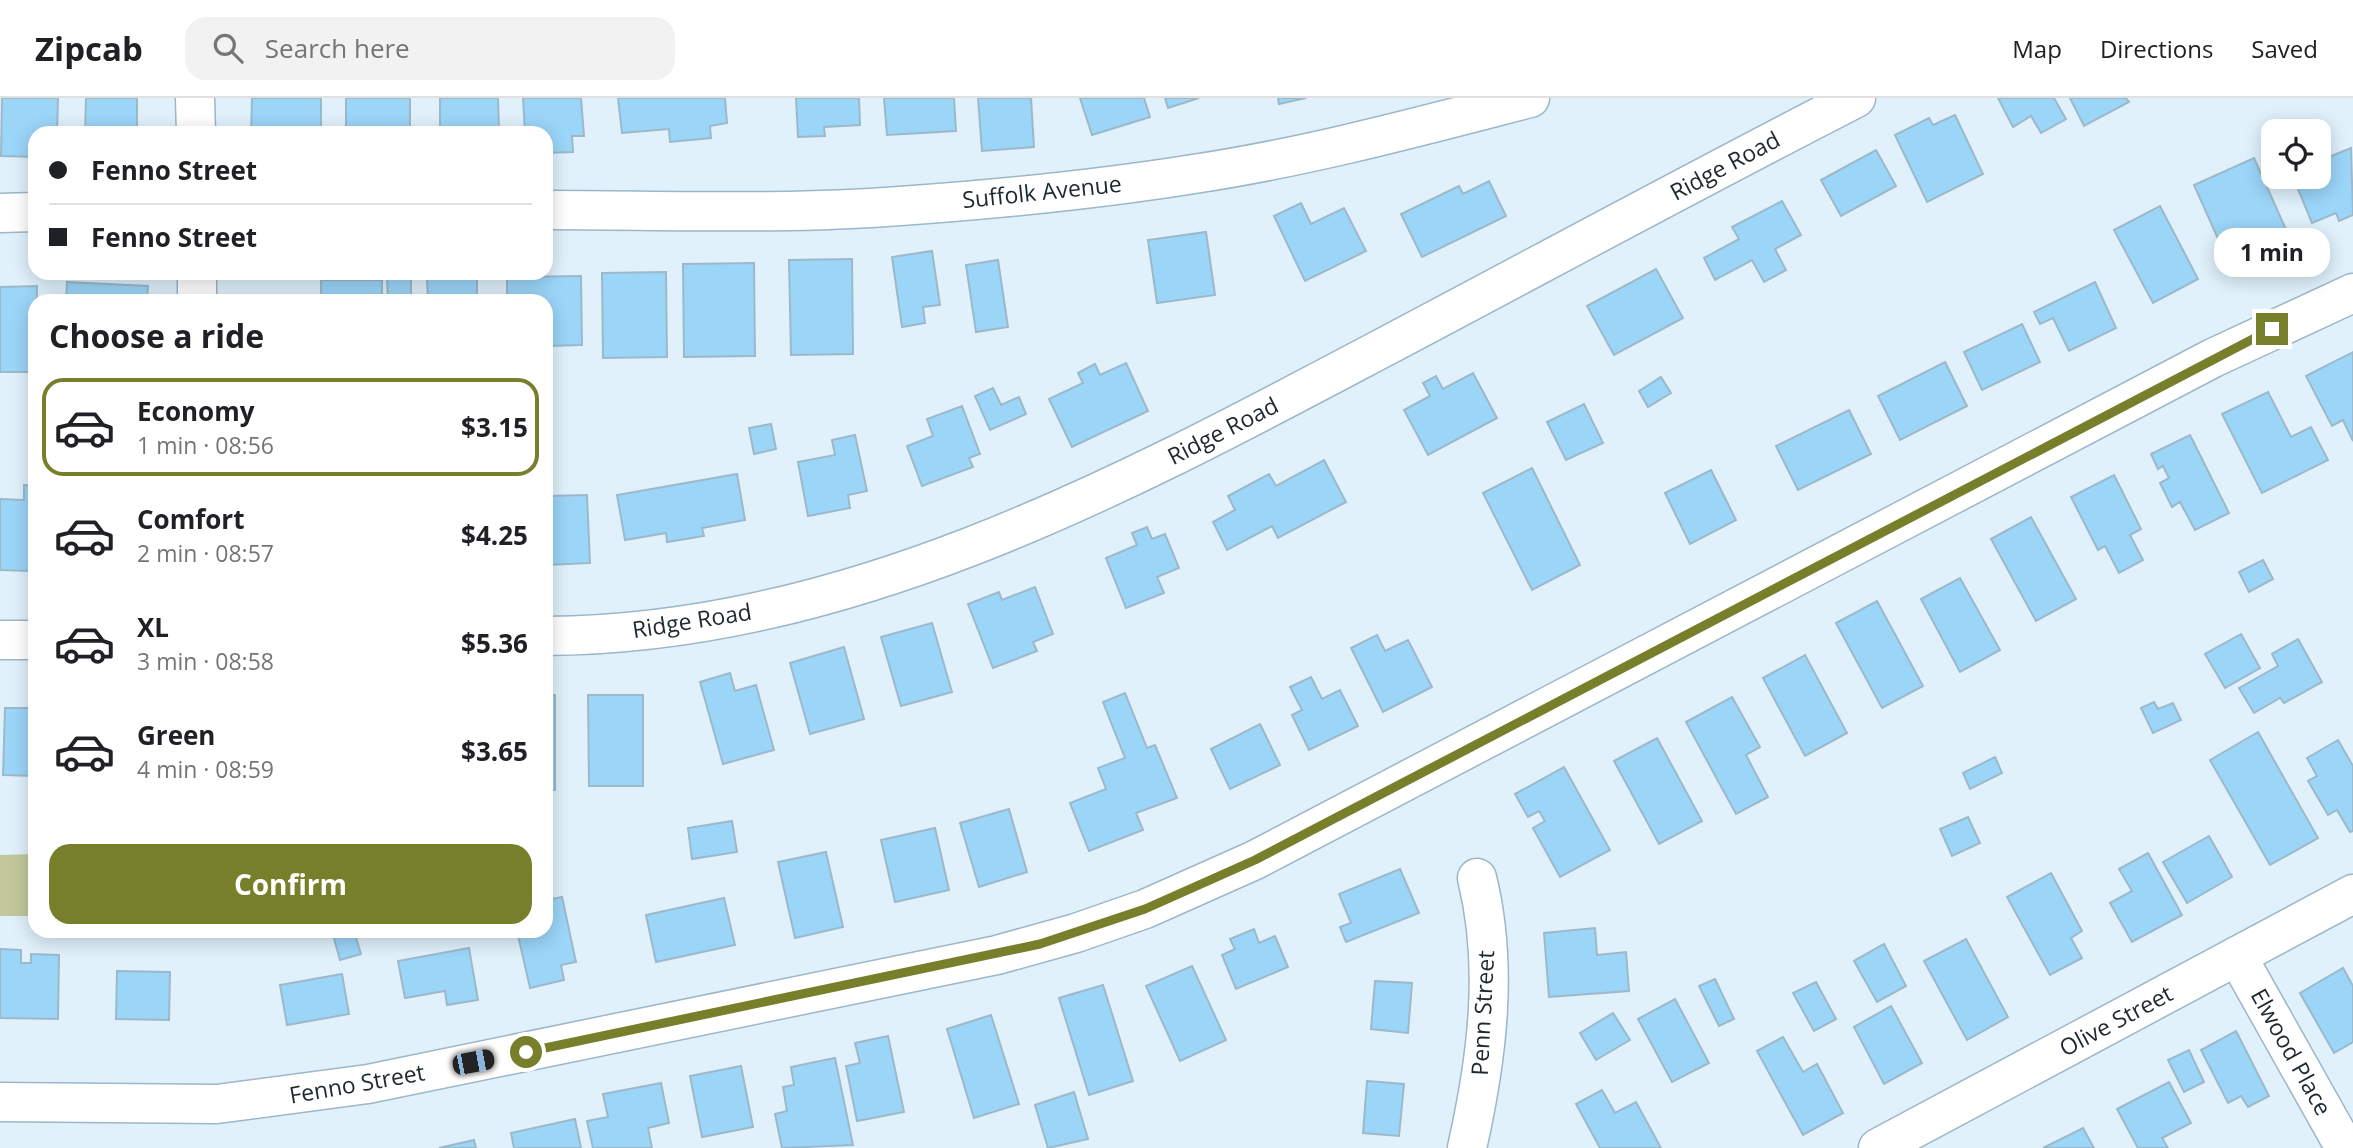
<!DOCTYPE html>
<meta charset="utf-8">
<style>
body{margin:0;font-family:"Open Sans",sans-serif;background:#f2f2f2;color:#202124;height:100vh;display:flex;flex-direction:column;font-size:26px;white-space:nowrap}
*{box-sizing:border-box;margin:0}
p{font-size:23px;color:#757577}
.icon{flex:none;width:38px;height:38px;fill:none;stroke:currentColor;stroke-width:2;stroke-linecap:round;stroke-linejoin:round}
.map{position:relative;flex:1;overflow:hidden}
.side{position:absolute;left:28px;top:196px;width:525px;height:644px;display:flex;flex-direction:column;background:#fff;border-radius:21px;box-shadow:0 4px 18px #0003}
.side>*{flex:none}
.top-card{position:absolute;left:28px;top:28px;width:525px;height:154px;border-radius:21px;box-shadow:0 4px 18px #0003;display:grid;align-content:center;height:154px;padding:0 21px;background:#fff}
.fabs{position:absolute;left:2261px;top:21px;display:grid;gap:14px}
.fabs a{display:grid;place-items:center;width:70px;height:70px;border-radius:14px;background:#fff;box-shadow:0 4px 18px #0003;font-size:35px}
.end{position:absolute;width:32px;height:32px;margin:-16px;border:9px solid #777f2a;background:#fff;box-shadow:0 0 0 4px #fff}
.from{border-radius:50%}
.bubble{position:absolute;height:49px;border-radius:21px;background:#fff;box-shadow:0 4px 18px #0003;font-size:23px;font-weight:700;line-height:49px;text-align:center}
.car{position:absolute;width:21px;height:42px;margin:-21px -10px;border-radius:9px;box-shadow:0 0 5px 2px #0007;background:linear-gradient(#222 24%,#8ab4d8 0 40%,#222 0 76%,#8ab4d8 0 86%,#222 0)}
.top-card b{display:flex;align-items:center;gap:24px;height:66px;font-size:26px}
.top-card b+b{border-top:2px solid #e0e0e0}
.top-card i{width:18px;height:18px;background:#202124}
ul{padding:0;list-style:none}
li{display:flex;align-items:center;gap:21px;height:98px;margin:0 14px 10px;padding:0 7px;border:4px solid transparent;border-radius:21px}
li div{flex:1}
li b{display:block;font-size:26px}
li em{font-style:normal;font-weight:700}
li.on{border-color:#777f2a}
li>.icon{width:63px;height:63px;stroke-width:1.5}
h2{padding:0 21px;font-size:32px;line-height:84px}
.primary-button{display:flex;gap:14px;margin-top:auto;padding:14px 21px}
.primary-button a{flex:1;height:80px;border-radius:21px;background:#777f2a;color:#fff;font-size:28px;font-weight:700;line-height:80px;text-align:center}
header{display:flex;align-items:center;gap:42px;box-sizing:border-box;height:98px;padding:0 35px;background:#fff;border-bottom:2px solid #e0e0e0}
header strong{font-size:33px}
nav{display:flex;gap:38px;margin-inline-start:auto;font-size:24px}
.search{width:490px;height:63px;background:#f2f2f2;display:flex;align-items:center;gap:18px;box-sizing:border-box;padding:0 24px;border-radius:21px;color:#757577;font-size:26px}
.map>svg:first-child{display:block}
.green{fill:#c2c89b}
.building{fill:#9bd5f8;stroke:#9cb9ca;stroke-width:2}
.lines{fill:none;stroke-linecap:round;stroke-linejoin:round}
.minor-casing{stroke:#9bb7c8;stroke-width:41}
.minor{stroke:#fff;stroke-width:38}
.route{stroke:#777f2a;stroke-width:9}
.labels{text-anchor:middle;stroke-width:7;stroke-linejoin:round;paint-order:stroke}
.street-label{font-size:23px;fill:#1e292f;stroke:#fff}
</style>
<header>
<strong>Zipcab</strong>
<div class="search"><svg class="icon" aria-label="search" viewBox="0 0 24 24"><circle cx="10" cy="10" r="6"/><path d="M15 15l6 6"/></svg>Search here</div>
<nav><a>Map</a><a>Directions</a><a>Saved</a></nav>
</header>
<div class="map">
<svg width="2353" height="1050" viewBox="0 0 2353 1050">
<rect width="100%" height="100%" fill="#e0f1fc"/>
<!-- green -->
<polygon class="green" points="35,756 35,818 0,818 0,757"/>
<!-- building -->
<g class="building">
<polygon points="2,0 58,0 57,35 35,35 35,59 1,58"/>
<polygon points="86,0 137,0 137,35 85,35"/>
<polygon points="252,0 321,0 321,35 251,35"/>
<rect x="346" y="0" width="64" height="35"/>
<polygon points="440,0 498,0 499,33 440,34"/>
<polygon points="523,0 581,0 584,38 572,38 573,54 546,55 546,35 525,35"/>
<polygon points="618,0 725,0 727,25 710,28 711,40 670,44 669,31 622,35"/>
<polygon points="796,0 859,0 860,27 824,29 825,38 798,39"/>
<polygon points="884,0 954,0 956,33 887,37"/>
<polygon points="978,0 1031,0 1034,49 982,53"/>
<polygon points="1080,0 1144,0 1150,19 1092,37"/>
<polygon points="1165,0 1199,0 1168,10"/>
<polygon points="1278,0 1306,0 1279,6"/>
<polygon points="1998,0 2054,0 2066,21 2041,35 2031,18 2013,29"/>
<polygon points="2070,0 2126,0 2129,4 2084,28"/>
<polygon points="1955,17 1983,76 1927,104 1895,37 1929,20 1933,27"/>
<polygon points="2351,50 2353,117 2339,123 2336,115 2312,125 2293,79 2319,79 2319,63"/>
<polygon points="1876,52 1896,88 1841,118 1821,82"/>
<polygon points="2254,60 2288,136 2228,163 2194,87"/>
<polygon points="1489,83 1506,118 1422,159 1401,116 1459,88 1463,96"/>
<polygon points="1782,103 1801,137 1775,151 1786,172 1764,184 1752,162 1715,182 1704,160 1739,141 1732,129"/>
<polygon points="1301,105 1311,126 1344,110 1366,153 1305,183 1274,118"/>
<polygon points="2160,108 2198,181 2153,205 2114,132"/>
<polygon points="1206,134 1215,197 1157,205 1148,142"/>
<polygon points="932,153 940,207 923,209 925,225 902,229 892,159"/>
<polygon points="852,161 853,256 791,257 789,162"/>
<polygon points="998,162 1008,229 976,234 966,167"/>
<polygon points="754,165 755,258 684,259 683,166"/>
<polygon points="1656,171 1683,220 1614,257 1587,208"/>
<polygon points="666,174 667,259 603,260 602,175"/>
<polygon points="581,178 582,247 546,248 546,203 507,203 507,179"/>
<polygon points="387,180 411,180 411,203 388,203"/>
<polygon points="477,180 477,203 428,203 427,181"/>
<rect x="321" y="182" width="61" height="21"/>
<polygon points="67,184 148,188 147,203 66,203"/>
<polygon points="2095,184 2116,230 2069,253 2053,220 2040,226 2034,214"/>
<polygon points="37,188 35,274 0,274 0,189"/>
<polygon points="2022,226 2040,264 1982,292 1964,254"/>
<polygon points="2353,254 2353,343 2343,322 2332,328 2306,278"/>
<polygon points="1945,264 1967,308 1900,342 1878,298"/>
<polygon points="1126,265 1148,313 1072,349 1049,301 1083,285 1078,275 1095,266 1100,277"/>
<polygon points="1473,275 1497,320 1428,357 1404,312 1430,298 1423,285 1436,278 1443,291"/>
<polygon points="1661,279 1671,295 1648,309 1639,293"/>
<polygon points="993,290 1001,307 1019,299 1026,316 990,332 975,298"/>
<polygon points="2268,294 2291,339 2311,329 2328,362 2262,395 2222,316"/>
<polygon points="1584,306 1603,345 1566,362 1547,324"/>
<polygon points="962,308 980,356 969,360 973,369 922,388 907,348 933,338 927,321"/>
<polygon points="1849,312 1871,356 1798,392 1776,348"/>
<polygon points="771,326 776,351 754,356 749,330"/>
<polygon points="855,337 867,393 848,397 850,410 808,418 798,364 835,357 832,342"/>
<polygon points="2190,337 2229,415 2195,432 2180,404 2172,409 2160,385 2169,380 2163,368 2158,371 2151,356"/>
<polygon points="1324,362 1346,404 1278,440 1272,428 1227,452 1213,424 1235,412 1228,398 1269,376 1276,388"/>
<polygon points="1532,370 1580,467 1532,492 1483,395"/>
<polygon points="1711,372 1736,422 1690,446 1665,395"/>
<polygon points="737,376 745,422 702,430 704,438 667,444 666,435 625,442 617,397"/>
<polygon points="2114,377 2141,431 2130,437 2143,462 2119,475 2105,448 2098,452 2071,399"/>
<polygon points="24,387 35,388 35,456 31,456 29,473 0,472 0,401 24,402"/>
<polygon points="587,397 590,465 546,467 546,398"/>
<polygon points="2031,419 2076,501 2036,523 1991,441"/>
<polygon points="1147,429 1152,441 1165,436 1179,470 1157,479 1164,495 1126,510 1106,460 1137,447 1132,435"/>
<polygon points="2263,462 2273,481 2249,494 2239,474"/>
<polygon points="1960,480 2000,552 1960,574 1921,501"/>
<polygon points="1035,489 1053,536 1033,544 1037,553 993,570 968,506 999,494 1002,502"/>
<polygon points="1877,503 1923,588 1882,610 1836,525"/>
<polygon points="932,525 952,594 901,608 881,539"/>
<polygon points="2241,536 2260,570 2225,590 2205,556"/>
<polygon points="1377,537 1385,553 1408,542 1432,589 1383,614 1351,550"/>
<polygon points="2298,541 2322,584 2284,605 2280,600 2254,615 2239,590 2278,568 2272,556"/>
<polygon points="844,549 864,621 810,636 790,565"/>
<polygon points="1805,557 1847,635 1805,658 1763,580"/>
<polygon points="730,575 735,593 756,587 774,652 723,666 700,584"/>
<polygon points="1311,579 1322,601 1340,592 1358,628 1309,652 1292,617 1302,612 1290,589"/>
<polygon points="1125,595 1147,650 1155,647 1177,700 1136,715 1143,732 1089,753 1070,705 1106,691 1098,670 1125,660 1103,604"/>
<rect x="546" y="597" width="9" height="95"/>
<polygon points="588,597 643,597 643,688 589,688"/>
<polygon points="1732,599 1760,649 1746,657 1768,699 1736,716 1686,624"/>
<polygon points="2154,604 2158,611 2173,605 2181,622 2153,635 2141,610"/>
<polygon points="5,610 35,610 35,678 3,677"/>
<polygon points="1260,626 1280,667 1230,691 1211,651"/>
<polygon points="2258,634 2318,740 2270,767 2210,662"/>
<polygon points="1657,640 1702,723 1659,746 1614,663"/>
<polygon points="2338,642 2353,668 2353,733 2350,734 2337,712 2328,717 2308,683 2317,678 2307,660"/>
<polygon points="1995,659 2002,675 1970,691 1963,675"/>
<polygon points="1564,669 1610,752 1560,779 1533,730 1545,723 1539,713 1528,719 1515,696"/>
<polygon points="1009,711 1027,774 979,789 960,725"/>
<polygon points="1968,719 1980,745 1952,758 1940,731"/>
<polygon points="732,723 737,754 692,761 688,730"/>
<polygon points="935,730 949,792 895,804 881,742"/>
<polygon points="2209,738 2232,779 2187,805 2163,764"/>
<polygon points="826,754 843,829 795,840 778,764"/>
<polygon points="2148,755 2182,817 2132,844 2110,805 2132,793 2119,771"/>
<polygon points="1400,771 1419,815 1346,844 1340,829 1351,825 1339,796"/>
<polygon points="2051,775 2082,833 2071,840 2082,860 2050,877 2007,799"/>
<polygon points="562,799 576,864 561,867 564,882 530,890 517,833 546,833 546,802"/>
<polygon points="724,800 735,847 656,864 646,817"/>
<polygon points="1595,830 1597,857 1626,854 1629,893 1549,899 1544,835"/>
<polygon points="1254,831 1259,845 1275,838 1288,869 1236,891 1222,857 1235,851 1230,841"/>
<polygon points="354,833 361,856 340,862 333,837"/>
<polygon points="1966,841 2008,919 1967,942 1924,863"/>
<polygon points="1884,846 1906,888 1877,904 1854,863"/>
<polygon points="469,850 478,902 447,907 445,893 405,900 398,863"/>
<polygon points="0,851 21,852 21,865 31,865 31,856 59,857 58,921 0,920"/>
<polygon points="1192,868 1226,942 1180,963 1146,888"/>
<polygon points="2343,870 2353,888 2353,944 2334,955 2300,895"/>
<polygon points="117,873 170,874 169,922 116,921"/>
<polygon points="342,876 349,916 287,927 280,887"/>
<polygon points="1715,881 1734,921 1719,928 1699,888"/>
<polygon points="1375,883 1412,885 1408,935 1371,931"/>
<polygon points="1816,884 1836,921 1814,933 1793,895"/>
<polygon points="1103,887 1133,983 1089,997 1059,900"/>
<polygon points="1675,901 1709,965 1672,984 1638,921"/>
<polygon points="1891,908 1922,965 1884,986 1854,929"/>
<polygon points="1613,915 1630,942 1596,962 1580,935"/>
<polygon points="991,917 1019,1006 974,1020 947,931"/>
<polygon points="2236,933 2269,998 2248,1009 2241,998 2228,1005 2201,952"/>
<polygon points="888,938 904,1014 857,1023 846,968 860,965 855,945"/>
<polygon points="1783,939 1803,974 1817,966 1843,1015 1803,1037 1757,953"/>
<polygon points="2189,952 2204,984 2184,994 2168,962"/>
<polygon points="835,960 853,1047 782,1050 775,1016 787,1013 783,989 794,987 791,969"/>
<polygon points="741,968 753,1029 702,1039 690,978"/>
<polygon points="1367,983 1404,986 1399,1038 1363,1035"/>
<polygon points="2169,984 2191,1025 2162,1040 2168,1050 2138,1050 2117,1011"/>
<polygon points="661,985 669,1025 648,1030 652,1050 593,1050 587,1023 608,1019 603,996"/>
<polygon points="1602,992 1615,1015 1636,1004 1661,1050 1600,1050 1576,1006"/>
<polygon points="1074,994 1088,1041 1048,1050 1035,1007"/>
<polygon points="575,1021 581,1050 514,1050 511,1035"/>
<polygon points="2083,1030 2094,1050 2043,1050"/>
<polygon points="474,1042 476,1050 439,1050"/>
</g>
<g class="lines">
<defs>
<g id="minor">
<polyline points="195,0 196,35"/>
<path d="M546,112C664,112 783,117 900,108C1000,101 1101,91 1200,75C1311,58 1421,28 1530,0"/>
<polyline points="0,115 35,114"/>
<polyline points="197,175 197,203"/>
<path d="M546,538C845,536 1116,391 1373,255C1534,170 1694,83 1856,0"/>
<polyline points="0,542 35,542"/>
<polyline points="2237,858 2345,1050"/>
<polyline points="0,1004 217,1006 368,986 997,857 1076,835 1145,811 1255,762 2213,260 2353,195"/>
<path d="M1467,1050C1487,961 1499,869 1477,780"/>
<polyline points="1878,1050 2353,796"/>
</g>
</defs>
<!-- minor casing -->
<use href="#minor" class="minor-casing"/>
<!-- minor -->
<use href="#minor" class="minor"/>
</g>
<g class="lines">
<!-- route -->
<polyline class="route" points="526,954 1040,846 1145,811 1255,762 2272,231"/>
</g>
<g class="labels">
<!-- street labels -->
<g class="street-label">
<text transform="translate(1725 68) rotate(-28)" y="8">Ridge Road</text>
<text transform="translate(1042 94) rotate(-6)" y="8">Suffolk Avenue</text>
<text transform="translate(1223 333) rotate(-27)" y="8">Ridge Road</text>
<text transform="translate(692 523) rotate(-9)" y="8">Ridge Road</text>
<text transform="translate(1483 915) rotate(-87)" y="8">Penn Street</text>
<text transform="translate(2116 923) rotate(-28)" y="8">Olive Street</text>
<text transform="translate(2291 954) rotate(61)" y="8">Elwood Place</text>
<text transform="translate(357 986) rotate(-10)" y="8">Fenno Street</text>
</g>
</g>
</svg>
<div class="fabs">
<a><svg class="icon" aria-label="locate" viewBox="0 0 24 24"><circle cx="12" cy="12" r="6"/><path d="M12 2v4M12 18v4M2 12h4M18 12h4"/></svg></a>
</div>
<i class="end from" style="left:526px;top:954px"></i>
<i class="end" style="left:2272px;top:231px"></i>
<div class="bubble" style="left:2214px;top:130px;width:116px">1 min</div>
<i class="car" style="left:473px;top:964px;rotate:79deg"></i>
<div class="top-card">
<b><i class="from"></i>Fenno Street</b>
<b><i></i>Fenno Street</b>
</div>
<section class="side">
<h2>Choose a ride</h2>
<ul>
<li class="on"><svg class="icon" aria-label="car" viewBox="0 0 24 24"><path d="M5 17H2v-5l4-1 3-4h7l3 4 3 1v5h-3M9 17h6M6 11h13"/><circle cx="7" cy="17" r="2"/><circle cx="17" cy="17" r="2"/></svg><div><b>Economy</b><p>1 min · 08:56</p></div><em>$3.15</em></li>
<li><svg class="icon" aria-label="car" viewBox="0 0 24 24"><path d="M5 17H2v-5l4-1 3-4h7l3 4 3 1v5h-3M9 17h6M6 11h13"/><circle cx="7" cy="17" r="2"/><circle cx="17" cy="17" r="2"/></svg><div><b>Comfort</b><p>2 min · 08:57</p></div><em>$4.25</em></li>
<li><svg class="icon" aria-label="car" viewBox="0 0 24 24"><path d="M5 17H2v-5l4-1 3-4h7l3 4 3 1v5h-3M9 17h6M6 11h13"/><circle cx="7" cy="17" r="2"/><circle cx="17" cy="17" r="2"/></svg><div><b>XL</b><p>3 min · 08:58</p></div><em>$5.36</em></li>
<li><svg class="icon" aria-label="car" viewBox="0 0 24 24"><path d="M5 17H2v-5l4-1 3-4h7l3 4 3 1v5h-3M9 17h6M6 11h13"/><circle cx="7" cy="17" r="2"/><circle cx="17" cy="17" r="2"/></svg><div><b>Green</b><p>4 min · 08:59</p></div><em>$3.65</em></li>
</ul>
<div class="primary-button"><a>Confirm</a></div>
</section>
</div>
